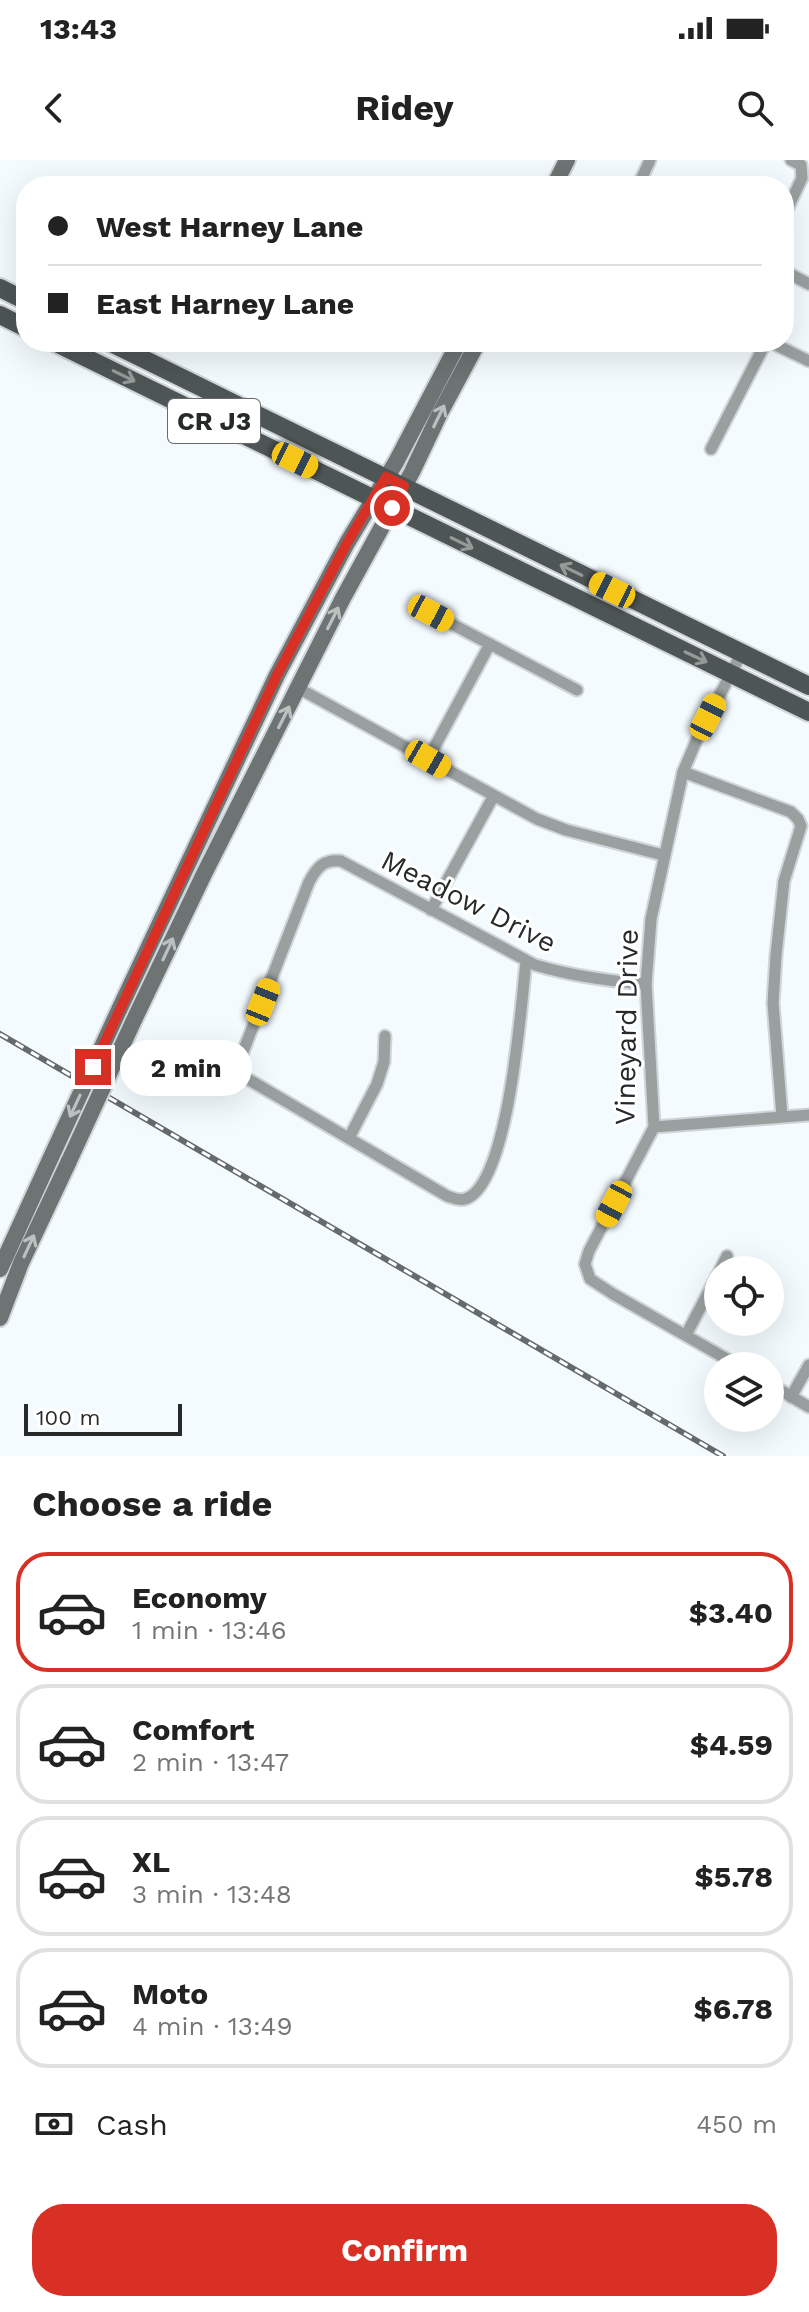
<!DOCTYPE html>
<meta charset="utf-8">
<style>
body{margin:0;font-family:"Work Sans",sans-serif;background:#f2f2f2;color:#222;height:100vh;display:flex;flex-direction:column;font-size:30px;white-space:nowrap}
*{box-sizing:border-box;margin:0}
p{font-size:26px;color:#767676}
.icon{flex:none;width:44px;height:44px;fill:none;stroke:currentColor;stroke-width:2;stroke-linecap:round;stroke-linejoin:round}
.map{position:relative;height:1296px;overflow:hidden}
.sheet{display:flex;flex-direction:column;background:#fff;flex:1}
.sheet>*{flex:none}
.hud{position:absolute;left:16px;top:16px;width:778px;height:176px;border-radius:32px;box-shadow:0 8px 32px #0002;display:grid;align-content:center;height:176px;padding:0 32px;background:#fff}
.tools{position:absolute;left:704px;top:1096px;display:grid;gap:16px}
.tools a{display:grid;place-items:center;width:80px;height:80px;border-radius:50%;background:#fff;box-shadow:0 8px 32px #0002;font-size:40px}
.scale{position:absolute;left:24px;bottom:20px;width:158px;box-sizing:border-box;padding-left:8px;border:4px solid #262a2b;border-top:0;font-size:22px;line-height:28px;white-space:nowrap;color:#262a2b;-webkit-text-stroke:6px #fff;paint-order:stroke}
.end{position:absolute;width:36px;height:36px;margin:-18px;border:10px solid #d93025;background:#fff;box-shadow:0 0 0 4px #fff}
.from{border-radius:50%}
.bubble{position:absolute;height:56px;border-radius:28px;background:#fff;box-shadow:0 8px 32px #0002;font-size:26px;font-weight:700;line-height:56px;text-align:center}
.car{position:absolute;width:24px;height:48px;margin:-24px -12px;border-radius:10px;box-shadow:0 0 6px 2px #0007;background:linear-gradient(#f5c518 24%,#345 0 40%,#f5c518 0 76%,#345 0 86%,#f5c518 0)}
.hud b{display:flex;align-items:center;gap:28px;height:76px;font-size:30px}
.hud b+b{border-top:2px solid #e0e0e0}
.hud i{width:20px;height:20px;background:#222}
ul{padding:0;list-style:none}
li{display:flex;align-items:center;gap:24px;height:120px;margin:0 16px 12px;padding:0 16px;border:4px solid #e0e0e0;border-radius:32px}
li div{flex:1}
li b{display:block;font-size:30px}
li em{font-style:normal;font-weight:700}
li.selected{border-color:#d93025}
li>.icon{width:72px;height:72px;stroke-width:1.5}
h2{padding:0 32px;font-size:36px;line-height:96px}
.pay{display:flex;align-items:center;gap:20px;height:88px;padding:0 32px;font-size:30px}
.pay p{margin-inline-start:auto}
.primary-button{display:flex;gap:16px;margin-top:auto;padding:16px 32px}
.primary-button a{flex:1;height:92px;border-radius:32px;background:#d93025;color:#fff;font-size:32px;font-weight:700;line-height:92px;text-align:center}
.status{display:flex;justify-content:space-between;align-items:center;height:56px;padding:0 40px;background:#fff;direction:ltr}
.status svg{height:22px;fill:currentColor}
header{display:flex;justify-content:space-between;align-items:center;height:104px;padding:0 32px;background:#fff;font-size:36px;font-weight:700}
.map>svg:first-child{display:block}
.lines{fill:none;stroke-linecap:round;stroke-linejoin:round}
.street-casing{stroke:#cfd5d9;stroke-width:15}
.secondary-casing{stroke:#cfd5d9;stroke-width:20}
.primary-casing{stroke:#cfd5d9;stroke-width:22}
.street{stroke:#9a9f9f;stroke-width:11}
.secondary{stroke:#6d7473;stroke-width:16}
.primary{stroke:#4e5655;stroke-width:18}
.rail-casing{stroke:#656a6c;stroke-width:6}
.rail{stroke:#fff;stroke-width:3;stroke-dasharray:9;stroke-linecap:butt}
.secondary-bridge-casing{stroke:#cfd5d9;stroke-width:20;stroke-linecap:butt}
.secondary-bridge{stroke:#6d7473;stroke-width:16}
.oneway{stroke:#959a99}
.oneway2{stroke:#bdc0c0}
.route{stroke:#d93025;stroke-width:10}
.labels{text-anchor:middle;stroke-width:6;stroke-linejoin:round;paint-order:stroke}
.shield{fill:#fff;stroke:#676a6b;stroke-width:2}
.shield-label{font-size:26px;font-weight:bold;fill:#262a2b}
.street-label{font-size:28px;fill:#262a2b;stroke:#fff}
</style>
<div class="status"><b>13:43</b><svg viewBox="0 0 49 12"><path d="M0 12V9h3v3zM5 12V6h3v6zM10 12V3h3v9zM15 12V0h3v12zM26 1h20v11H26zM47 4h2v5h-2z"/></svg></div>
<header><svg class="icon" aria-label="back" viewBox="0 0 24 24"><path d="M15 5l-7 7 7 7"/></svg>Ridey<svg class="icon" aria-label="search" viewBox="0 0 24 24"><circle cx="10" cy="10" r="6"/><path d="M15 15l6 6"/></svg></header>
<div class="map">
<svg width="809" height="1296" viewBox="0 0 809 1296">
<rect width="100%" height="100%" fill="#f4fbff"/>
<g class="lines">
<defs>
<g id="street">
<polyline points="638,26 650,0"/>
<polyline points="784,56 802,18 801,5 791,0"/>
<polyline points="784,111 809,124"/>
<polyline points="770,182 809,201"/>
<polyline points="711,289 766,182"/>
<polyline points="431,453 577,530"/>
<polyline points="298,528 537,659 566,670 663,695"/>
<polyline points="428,599 490,484"/>
<polyline points="683,612 791,652 798,659 801,666 784,721 776,795 773,843 782,956"/>
<polyline points="431,750 493,637"/>
<path d="M526,802C521,845 509,1026 465,1039C458,1041 453,1038 447,1036L246,918L240,910L241,897L309,722C317,707 324,699 341,701L535,805C572,816 608,821 646,824"/>
<polyline points="654,967 809,955"/>
<polyline points="349,978 377,924 384,902 385,876"/>
<polyline points="720,1110 727,1096"/>
<polyline points="686,1175 718,1114"/>
<polyline points="739,1206 613,1134 590,1119 585,1104 589,1091 654,967 646,824 651,759 683,612 697,579 741,494"/>
<polyline points="770,1224 809,1247"/>
<polyline points="791,1237 809,1205"/>
</g>
<g id="secondary">
<polyline points="554,26 567,0"/>
<polyline points="119,850 277,515 347,383 396,302 459,182"/>
<polyline points="134,860 204,714 343,438 412,312 440,253 478,182"/>
<polyline points="0,1109 53,993"/>
<polyline points="0,1158 21,1103 69,1001"/>
</g>
<g id="primary">
<polyline points="0,128 26,141"/>
<polyline points="0,155 26,168"/>
<polyline points="54,182 809,552"/>
<polyline points="109,182 809,526"/>
</g>
</defs>
<!-- street casing -->
<use href="#street" class="street-casing"/>
<!-- secondary casing -->
<use href="#secondary" class="secondary-casing"/>
<!-- primary casing -->
<use href="#primary" class="primary-casing"/>
<!-- street -->
<use href="#street" class="street"/>
<!-- secondary -->
<use href="#secondary" class="secondary"/>
<!-- primary -->
<use href="#primary" class="primary"/>
<defs>
<polyline id="rail" points="0,874 723,1296"/>
</defs>
<!-- rail casing -->
<use href="#rail" class="rail-casing"/>
<!-- rail -->
<use href="#rail" class="rail"/>
<defs>
<g id="secondary-bridge">
<polyline points="53,993 119,850"/>
<polyline points="69,1001 134,860"/>
</g>
</defs>
<!-- secondary-bridge casing -->
<use href="#secondary-bridge" class="secondary-bridge-casing"/>
<!-- secondary-bridge -->
<use href="#secondary-bridge" class="secondary-bridge"/>
</g>
<!-- one-way arrows -->
<defs><path id="oneway-shaft" d="M-6 0H5M1.5-3L5.5 0L1.5 3" fill="none" stroke-width="1.6" stroke-linecap="round" stroke-linejoin="round" transform="scale(2)"/></defs>
<g class="oneway">
<use href="#oneway-shaft" transform="translate(124 216) rotate(26)"/>
<use href="#oneway-shaft" transform="translate(462 383) rotate(26)"/>
<use href="#oneway-shaft" transform="translate(571 410) rotate(-154)"/>
<use href="#oneway-shaft" transform="translate(696 497) rotate(25)"/>
</g>
<g class="oneway2">
<use href="#oneway-shaft" transform="translate(439 256) rotate(-64)"/>
<use href="#oneway-shaft" transform="translate(333 458) rotate(-63)"/>
<use href="#oneway-shaft" transform="translate(284 557) rotate(-63)"/>
<use href="#oneway-shaft" transform="translate(168 789) rotate(-65)"/>
<use href="#oneway-shaft" transform="translate(75 946) rotate(115)"/>
<use href="#oneway-shaft" transform="translate(29 1086) rotate(-65)"/>
</g>
<g class="lines">
<!-- route -->
<polyline class="route" points="93,907 277,515 347,383 386,317 404,326 392,348"/>
</g>
<g class="labels">
<!-- shield labels -->
<rect class="shield" x="168" y="239" width="92" height="44" rx="6"/>
<g class="shield-label">
<text x="214" y="270">CR J3</text>
</g>
<!-- street labels -->
<g class="street-label">
<text transform="translate(469 741) rotate(27)" y="10">Meadow Drive</text>
<text transform="translate(626 867) rotate(-89)" y="10">Vineyard Drive</text>
</g>
</g>
</svg>
<div class="tools">
<a><svg class="icon" aria-label="locate" viewBox="0 0 24 24"><circle cx="12" cy="12" r="6"/><path d="M12 2v4M12 18v4M2 12h4M18 12h4"/></svg></a>
<a><svg class="icon" aria-label="layers" viewBox="0 0 24 24"><path d="M12 4l9 5-9 5-9-5zM3 14l9 5 9-5"/></svg></a>
</div>
<div class="scale">100 m</div>
<i class="end from" style="left:392px;top:348px"></i>
<i class="end" style="left:93px;top:907px"></i>
<div class="bubble" style="left:120px;top:880px;width:132px">2 min</div>
<i class="car" style="left:295px;top:300px;rotate:116deg"></i>
<i class="car" style="left:612px;top:430px;rotate:296deg"></i>
<i class="car" style="left:431px;top:453px;rotate:118deg"></i>
<i class="car" style="left:708px;top:557px;rotate:27deg"></i>
<i class="car" style="left:428px;top:599px;rotate:120deg"></i>
<i class="car" style="left:263px;top:842px;rotate:22deg"></i>
<i class="car" style="left:614px;top:1044px;rotate:208deg"></i>
<div class="hud">
<b><i class="from"></i>West Harney Lane</b>
<b><i></i>East Harney Lane</b>
</div>
</div>
<section class="sheet">
<h2>Choose a ride</h2>
<ul>
<li class="selected"><svg class="icon" aria-label="car" viewBox="0 0 24 24"><path d="M5 17H2v-5l4-1 3-4h7l3 4 3 1v5h-3M9 17h6M6 11h13"/><circle cx="7" cy="17" r="2"/><circle cx="17" cy="17" r="2"/></svg><div><b>Economy</b><p>1 min · 13:46</p></div><em>$3.40</em></li>
<li><svg class="icon" aria-label="car" viewBox="0 0 24 24"><path d="M5 17H2v-5l4-1 3-4h7l3 4 3 1v5h-3M9 17h6M6 11h13"/><circle cx="7" cy="17" r="2"/><circle cx="17" cy="17" r="2"/></svg><div><b>Comfort</b><p>2 min · 13:47</p></div><em>$4.59</em></li>
<li><svg class="icon" aria-label="car" viewBox="0 0 24 24"><path d="M5 17H2v-5l4-1 3-4h7l3 4 3 1v5h-3M9 17h6M6 11h13"/><circle cx="7" cy="17" r="2"/><circle cx="17" cy="17" r="2"/></svg><div><b>XL</b><p>3 min · 13:48</p></div><em>$5.78</em></li>
<li><svg class="icon" aria-label="car" viewBox="0 0 24 24"><path d="M5 17H2v-5l4-1 3-4h7l3 4 3 1v5h-3M9 17h6M6 11h13"/><circle cx="7" cy="17" r="2"/><circle cx="17" cy="17" r="2"/></svg><div><b>Moto</b><p>4 min · 13:49</p></div><em>$6.78</em></li>
</ul>
<div class="pay"><svg class="icon" aria-label="cash" viewBox="0 0 24 24"><path d="M3 7h18v10H3z"/><circle cx="12" cy="12" r="2"/></svg>Cash<p>450 m</p></div>
<div class="primary-button"><a>Confirm</a></div>
</section>
